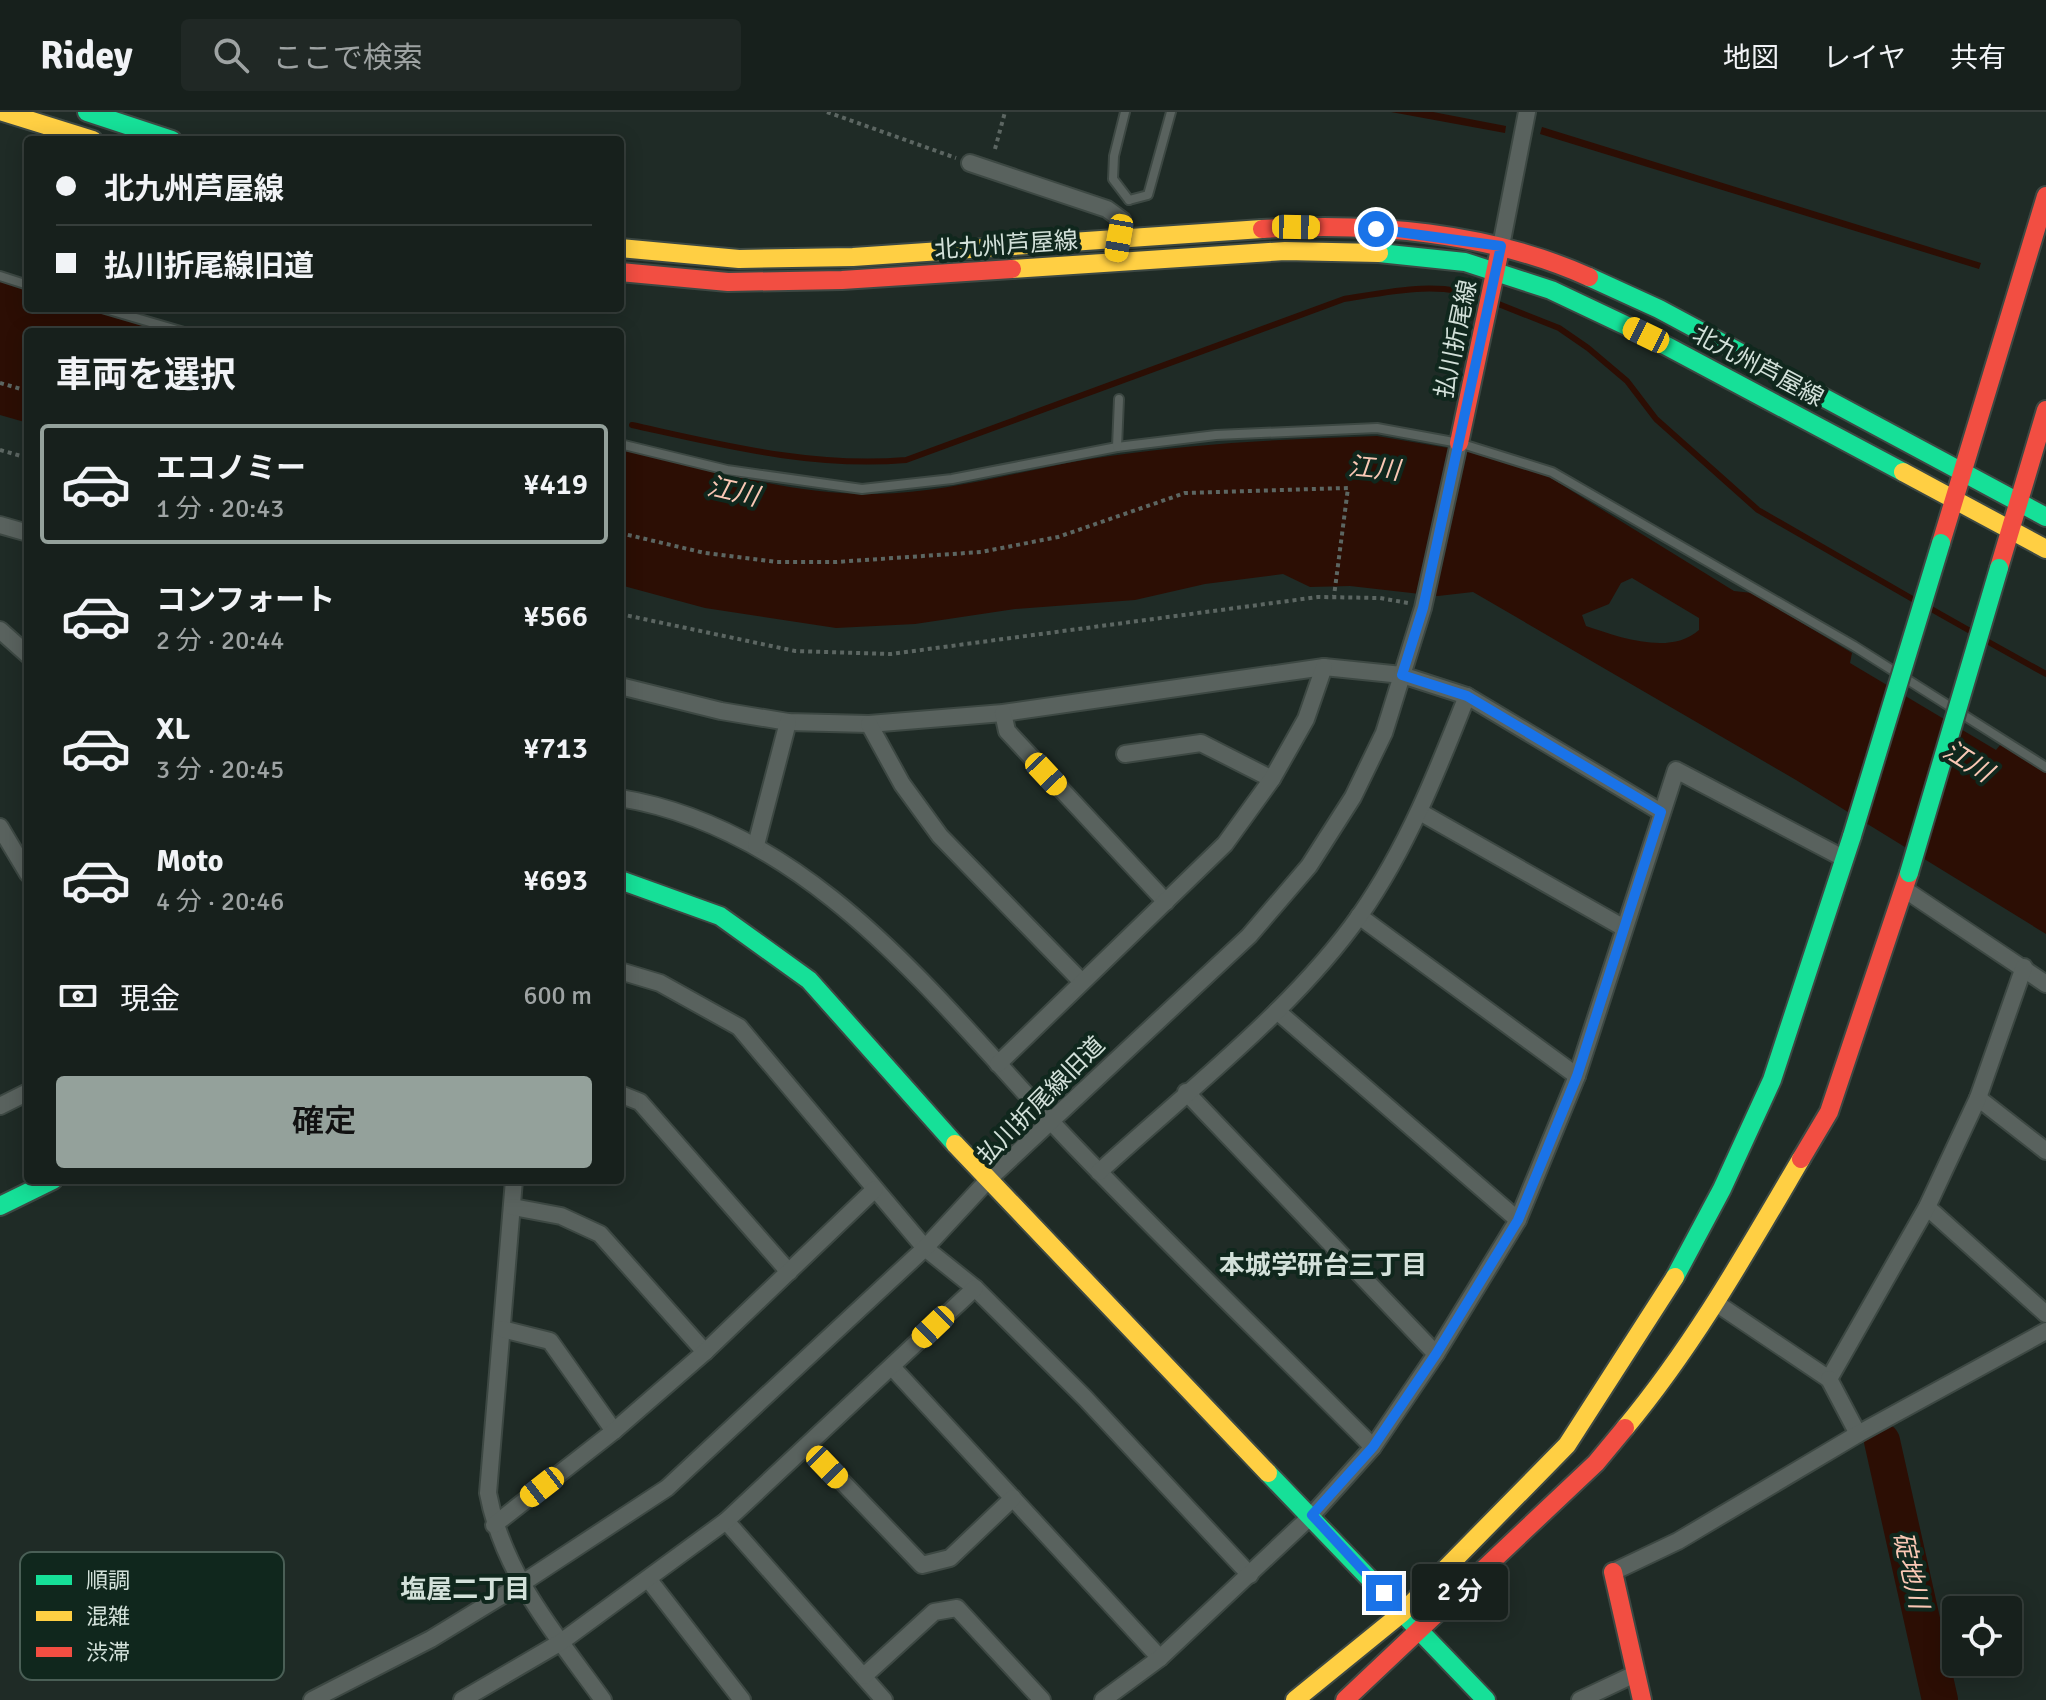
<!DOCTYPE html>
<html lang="ja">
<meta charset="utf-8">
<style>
body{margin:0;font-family:Signika,"Noto Sans JP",sans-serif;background:#202825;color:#f1f3f6;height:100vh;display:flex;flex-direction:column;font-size:30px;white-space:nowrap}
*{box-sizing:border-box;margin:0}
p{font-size:26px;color:#9ea3a3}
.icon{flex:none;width:44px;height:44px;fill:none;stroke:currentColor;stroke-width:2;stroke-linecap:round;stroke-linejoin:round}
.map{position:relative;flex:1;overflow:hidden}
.panel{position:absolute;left:24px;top:216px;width:600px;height:856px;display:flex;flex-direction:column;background:#17201c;border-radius:8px;box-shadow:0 4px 20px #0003,0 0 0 2px #363e3b}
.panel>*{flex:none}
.hud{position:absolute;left:24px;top:24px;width:600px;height:176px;border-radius:8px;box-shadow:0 4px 20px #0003,0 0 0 2px #363e3b;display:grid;align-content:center;height:176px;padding:0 32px;background:#17201c}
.controls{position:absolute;left:1942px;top:1484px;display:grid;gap:16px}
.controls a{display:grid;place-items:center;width:80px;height:80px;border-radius:8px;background:#17201c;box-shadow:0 4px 20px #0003,0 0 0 2px #363e3b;font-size:40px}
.end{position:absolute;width:36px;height:36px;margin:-18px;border:10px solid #1a73e8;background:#fff;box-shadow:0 0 0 4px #fff}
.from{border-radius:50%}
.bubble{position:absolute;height:56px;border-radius:8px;background:#17201c;box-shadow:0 4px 20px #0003,0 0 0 2px #363e3b;font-size:26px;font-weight:600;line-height:56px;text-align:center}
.car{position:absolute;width:24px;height:48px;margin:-24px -12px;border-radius:10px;box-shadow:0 0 6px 2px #0007;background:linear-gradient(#f5c518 24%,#345 0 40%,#f5c518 0 76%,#345 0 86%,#f5c518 0)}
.hud b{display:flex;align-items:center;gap:28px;height:76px;font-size:30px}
.hud b+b{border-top:2px solid #363e3b}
.hud i{width:20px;height:20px;background:#f1f3f6}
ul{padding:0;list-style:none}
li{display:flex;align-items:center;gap:24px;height:120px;margin:0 16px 12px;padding:0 16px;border:4px solid transparent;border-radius:8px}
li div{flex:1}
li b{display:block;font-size:30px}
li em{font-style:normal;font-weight:600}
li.selected{border-color:#94a19b}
li>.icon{width:72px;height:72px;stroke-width:1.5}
h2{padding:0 32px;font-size:36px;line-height:96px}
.pay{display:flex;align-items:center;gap:20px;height:88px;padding:0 32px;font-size:30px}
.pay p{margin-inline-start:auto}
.primary-button{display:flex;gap:16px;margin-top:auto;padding:16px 32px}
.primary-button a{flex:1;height:92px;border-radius:8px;background:#94a19b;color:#111;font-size:32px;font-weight:600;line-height:92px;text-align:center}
header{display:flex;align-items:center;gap:48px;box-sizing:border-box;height:112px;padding:0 40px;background:#17201c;border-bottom:2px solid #363e3b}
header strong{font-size:38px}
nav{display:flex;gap:44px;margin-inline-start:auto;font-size:28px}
.search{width:560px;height:72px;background:#202825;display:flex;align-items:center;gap:20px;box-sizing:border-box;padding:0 28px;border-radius:8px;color:#9ea3a3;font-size:30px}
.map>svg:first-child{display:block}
.water{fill:#2c0e04;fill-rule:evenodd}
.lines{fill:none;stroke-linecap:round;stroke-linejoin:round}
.stream{stroke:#2c0e04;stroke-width:6}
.river{stroke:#2c0e04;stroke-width:36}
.lane-casing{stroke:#3d4843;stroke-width:12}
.street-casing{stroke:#3d4843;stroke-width:20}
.fast-casing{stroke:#3d4843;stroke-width:22}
.slow-casing{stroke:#3d4843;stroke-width:22}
.jam-casing{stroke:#3d4843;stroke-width:22}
.path{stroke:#5c6662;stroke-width:4;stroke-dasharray:4 4;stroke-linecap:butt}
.lane{stroke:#59625e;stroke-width:8}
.street{stroke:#59625e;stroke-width:16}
.fast{stroke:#16e098;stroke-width:18}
.slow{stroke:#ffcf43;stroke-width:18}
.jam{stroke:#f24e42;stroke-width:18}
.fast-bridge-casing{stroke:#3d4843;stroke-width:22;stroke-linecap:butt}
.fast-bridge{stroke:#16e098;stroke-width:18}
.route{stroke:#1a73e8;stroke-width:10}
.labels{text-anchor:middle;stroke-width:8;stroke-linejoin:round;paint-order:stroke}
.street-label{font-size:24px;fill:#d3e1da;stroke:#10271d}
.water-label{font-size:26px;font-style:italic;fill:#f9c7b4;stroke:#10271d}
.neighbourhood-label{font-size:26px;font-weight:bold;fill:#d3e1da;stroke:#10271d}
.key{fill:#10271d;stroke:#4a5f56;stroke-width:2}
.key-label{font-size:22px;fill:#d3e1da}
</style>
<header>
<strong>Ridey</strong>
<div class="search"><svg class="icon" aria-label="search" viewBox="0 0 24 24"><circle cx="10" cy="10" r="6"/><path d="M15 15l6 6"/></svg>ここで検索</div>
<nav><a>地図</a><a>レイヤ</a><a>共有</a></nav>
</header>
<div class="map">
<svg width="2046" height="1588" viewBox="0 0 2046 1588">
<rect width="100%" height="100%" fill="#1f2b26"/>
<!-- water -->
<g class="water">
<polygon points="1391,0 1433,0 1506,14 1505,21"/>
<polygon points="1542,15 1981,151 1979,157 1540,22"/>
<polygon points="0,169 28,178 28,196 82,196 166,220 28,220 28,311 0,303"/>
<path d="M1377,324L1472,340L1546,363L1734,479L1752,481L1852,541L1850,551L1996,638L2001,632L2046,660V822L1796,668L1473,480L1438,484L1350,474L1310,475L1283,462L1205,472L1135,488L1015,497L915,512L836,516L705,496L620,473V336C703,356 790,383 877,382C952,381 1036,354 1110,344C1199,331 1288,327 1377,324ZM1632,466L1699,506V518C1670,544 1619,525 1586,514L1582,503L1609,492L1621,471Z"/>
</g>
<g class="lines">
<!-- stream -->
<g class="stream">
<polyline points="1496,191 1559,216 1588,236 1627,269 1656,307 1758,398 1916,489"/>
<path d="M632,313C723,333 812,356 906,348L1344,187C1388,180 1440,168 1482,186"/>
<polyline points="1926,494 1972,520"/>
<polyline points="1985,528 2046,562"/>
</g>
<!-- river -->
<polyline class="river" points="1882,1329 1940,1588"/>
<defs>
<g id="lane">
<polyline points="1125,0 1114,44 1113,67 1129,88"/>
<polyline points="1129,88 1148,83 1171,0"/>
<polyline points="0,164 28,173"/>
<polyline points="102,196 184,220"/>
<polyline points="620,332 727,358 862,377 952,367 1117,335 1216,323 1377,316 1459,331 1552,360 1854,534 2046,655"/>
<polyline points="1117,335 1119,287"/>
</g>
<g id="street">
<polyline points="970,51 1107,97 1122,108 1117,135"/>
<polyline points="1501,134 1527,0"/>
<polyline points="0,413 28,421"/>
<polyline points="0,518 28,543"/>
<polyline points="620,574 721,599 788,610 869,612 1003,601 1324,555 1402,563 1467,584 1661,700"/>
<polyline points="1003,601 1007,619 1166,790"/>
<polyline points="869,612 902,672 940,724 1082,870"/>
<polyline points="1125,642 1201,631 1272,667"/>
<path d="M620,686C821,719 946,902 1079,1039C1175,1139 1275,1236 1373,1335"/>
<polyline points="1420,700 1624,816"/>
<polyline points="0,715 28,762"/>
<polyline points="756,733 788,610"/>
<polyline points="1904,777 2046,872"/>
<polyline points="1359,804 1577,964"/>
<polyline points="620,859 660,871 739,915 925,1136 975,1176 1085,1286 1250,1463"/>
<polyline points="1277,899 1518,1108"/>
<polyline points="998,952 1225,732 1272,667 1306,607 1324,555"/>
<polyline points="1186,980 1436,1242"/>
<polyline points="620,982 640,990 789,1160"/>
<polyline points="1978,986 2046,1039"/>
<polyline points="0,994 28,980"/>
<path d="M1099,1060C1184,982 1294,897 1360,803C1407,736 1437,660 1467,584"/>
<path d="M514,1068L488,1381C503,1462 556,1523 603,1588"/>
<polyline points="513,1095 561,1104 600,1122 705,1240"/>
<polyline points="1927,1095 2046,1202"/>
<polyline points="1716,1191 1829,1267 1927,1095 1978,986 2024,855"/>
<polyline points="502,1217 550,1229 614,1319"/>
<polyline points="892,1255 1160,1546"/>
<polyline points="1829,1267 1858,1322"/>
<polyline points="809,1335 922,1453 950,1446 1013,1386"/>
<polyline points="726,1409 884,1588"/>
<polyline points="494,1413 614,1319 705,1240 875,1077"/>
<polyline points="1613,1460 1678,1429 1858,1322 2046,1219"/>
<polyline points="649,1468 742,1588"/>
<polyline points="864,1564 934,1500 957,1496 1042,1588"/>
<polyline points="312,1588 431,1527 521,1472 667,1376 925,1136 988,1068 1249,824 1309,754 1353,685 1384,621 1423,496 1459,331"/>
<polyline points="462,1588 561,1530 726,1409 975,1176"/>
<polyline points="1103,1588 1160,1546 1312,1403 1373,1335 1436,1242 1518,1108 1577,964 1676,658 1845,747"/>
<polyline points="1580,1588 1635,1562"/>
</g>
<g id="fast">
<polyline points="87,0 172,28"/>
<polyline points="1379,141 1465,150 1551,178 1646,223 1903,360"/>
<polyline points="1589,165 1659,197 2046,405"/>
<polyline points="620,768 720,804 809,868 955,1032"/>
<polyline points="0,1094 53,1068"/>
<polyline points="1675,1165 1722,1077 1772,968 1852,724"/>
<polyline points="1268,1361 1486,1588"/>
</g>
<g id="slow">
<polyline points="3,0 93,28"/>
<polyline points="620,136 739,147 853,145 1262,117"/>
<polyline points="1012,157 1285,139 1379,141"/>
<polyline points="1903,360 2046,437"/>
<polyline points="955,1032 1268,1361"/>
<path d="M1625,1316C1694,1233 1747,1139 1801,1047"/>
<polyline points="1295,1588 1402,1501 1567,1333 1675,1165"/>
</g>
<g id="jam">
<path d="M1262,117C1370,110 1489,120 1589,165"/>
<polyline points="620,160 728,170 842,168 1012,157"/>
<polyline points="1459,331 1500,137"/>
<polyline points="1941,431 2046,84"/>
<polyline points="1999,456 2046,298"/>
<polyline points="1801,1047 1829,1000 1909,761"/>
<polyline points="1613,1460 1642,1588"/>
<polyline points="1345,1588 1596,1351 1625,1316"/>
</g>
</defs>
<!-- lane casing -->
<use href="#lane" class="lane-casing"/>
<!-- street casing -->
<use href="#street" class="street-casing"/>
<!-- fast casing -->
<use href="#fast" class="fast-casing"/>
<!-- slow casing -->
<use href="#slow" class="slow-casing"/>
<!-- jam casing -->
<use href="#jam" class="jam-casing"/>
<!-- path -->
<g class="path">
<polyline points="827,0 956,46"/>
<polyline points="995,37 1005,0"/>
<polyline points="0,271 28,279"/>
<polyline points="0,338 28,346"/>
<polyline points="620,421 705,441 777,450 836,450 981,440 1058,425 1185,381 1348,376 1334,484"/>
<polyline points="620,502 795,539 891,542 1318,485 1380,486 1408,491"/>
</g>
<!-- lane -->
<use href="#lane" class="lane"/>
<!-- street -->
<use href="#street" class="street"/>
<!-- fast -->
<use href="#fast" class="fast"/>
<!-- slow -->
<use href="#slow" class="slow"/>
<!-- jam -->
<use href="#jam" class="jam"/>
<defs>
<g id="fast-bridge">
<polyline points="1852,724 1941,431"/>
<polyline points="1909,761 1999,456"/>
</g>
</defs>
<!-- fast-bridge casing -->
<use href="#fast-bridge" class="fast-bridge-casing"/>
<!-- fast-bridge -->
<use href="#fast-bridge" class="fast-bridge"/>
</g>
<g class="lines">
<!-- route -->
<polyline class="route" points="1376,117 1501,134 1423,496 1402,563 1467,584 1661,700 1577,964 1518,1108 1436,1242 1373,1335 1312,1403 1384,1481"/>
</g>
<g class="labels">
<!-- street labels -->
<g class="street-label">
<text transform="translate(1006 133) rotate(-4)" y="8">北九州芦屋線</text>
<text transform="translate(1456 227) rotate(-78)" y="8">払川折尾線</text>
<text transform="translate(1758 254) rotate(28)" y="8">北九州芦屋線</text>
<text transform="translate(1041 988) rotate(-45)" y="8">払川折尾線旧道</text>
</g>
<!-- water labels -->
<g class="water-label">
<text transform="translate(1374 356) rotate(5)" y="9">江川</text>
<text transform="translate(733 379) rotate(13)" y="9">江川</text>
<text transform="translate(1968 649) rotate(32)" y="9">江川</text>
<text transform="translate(1911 1458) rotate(77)" y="9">碇地川</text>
</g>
<!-- neighbourhood labels -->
<g class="neighbourhood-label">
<text x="1323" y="1162">本城学研台三丁目</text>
<text x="465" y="1486">塩屋二丁目</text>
</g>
</g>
<!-- legend -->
<rect x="20" y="1440" width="264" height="128" rx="12" class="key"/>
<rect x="36" y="1463" width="36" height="10" fill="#16e098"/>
<rect x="36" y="1499" width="36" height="10" fill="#ffcf43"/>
<rect x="36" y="1535" width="36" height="10" fill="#f24e42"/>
<g class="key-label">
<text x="86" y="1476">順調</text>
<text x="86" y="1512">混雑</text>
<text x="86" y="1548">渋滞</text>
</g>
</svg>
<div class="controls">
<a><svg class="icon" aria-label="locate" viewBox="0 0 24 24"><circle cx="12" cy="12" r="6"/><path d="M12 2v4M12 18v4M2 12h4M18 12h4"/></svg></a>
</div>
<i class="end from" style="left:1376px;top:117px"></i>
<i class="end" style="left:1384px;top:1481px"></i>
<div class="bubble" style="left:1412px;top:1452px;width:96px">2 分</div>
<i class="car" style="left:1296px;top:115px;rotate:91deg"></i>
<i class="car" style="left:1119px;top:126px;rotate:190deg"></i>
<i class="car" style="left:1646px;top:223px;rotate:296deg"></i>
<i class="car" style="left:1046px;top:662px;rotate:137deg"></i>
<i class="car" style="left:933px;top:1215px;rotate:226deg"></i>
<i class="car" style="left:827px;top:1355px;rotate:136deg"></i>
<i class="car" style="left:542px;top:1375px;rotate:232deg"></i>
<div class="hud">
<b><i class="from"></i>北九州芦屋線</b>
<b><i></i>払川折尾線旧道</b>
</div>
<section class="panel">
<h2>車両を選択</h2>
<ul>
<li class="selected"><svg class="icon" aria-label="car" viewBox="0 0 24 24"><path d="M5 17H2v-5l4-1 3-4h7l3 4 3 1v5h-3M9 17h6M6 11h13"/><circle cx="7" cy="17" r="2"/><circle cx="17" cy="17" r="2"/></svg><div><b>エコノミー</b><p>1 分 · 20:43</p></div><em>¥419</em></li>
<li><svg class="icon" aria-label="car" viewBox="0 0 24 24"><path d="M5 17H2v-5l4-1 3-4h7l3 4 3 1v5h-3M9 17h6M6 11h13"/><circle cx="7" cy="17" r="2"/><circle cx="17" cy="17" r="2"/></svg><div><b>コンフォート</b><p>2 分 · 20:44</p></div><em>¥566</em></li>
<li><svg class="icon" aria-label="car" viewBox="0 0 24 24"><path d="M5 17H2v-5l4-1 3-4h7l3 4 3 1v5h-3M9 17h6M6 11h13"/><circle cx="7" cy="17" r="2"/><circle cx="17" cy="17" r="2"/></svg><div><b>XL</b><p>3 分 · 20:45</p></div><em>¥713</em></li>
<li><svg class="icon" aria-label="car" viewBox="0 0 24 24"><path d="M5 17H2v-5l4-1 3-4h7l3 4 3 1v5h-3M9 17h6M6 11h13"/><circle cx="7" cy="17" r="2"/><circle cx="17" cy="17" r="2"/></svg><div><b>Moto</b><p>4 分 · 20:46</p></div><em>¥693</em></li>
</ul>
<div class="pay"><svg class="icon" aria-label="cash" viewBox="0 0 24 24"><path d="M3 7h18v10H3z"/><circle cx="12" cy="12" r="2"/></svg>現金<p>600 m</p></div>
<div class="primary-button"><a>確定</a></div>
</section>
</div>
